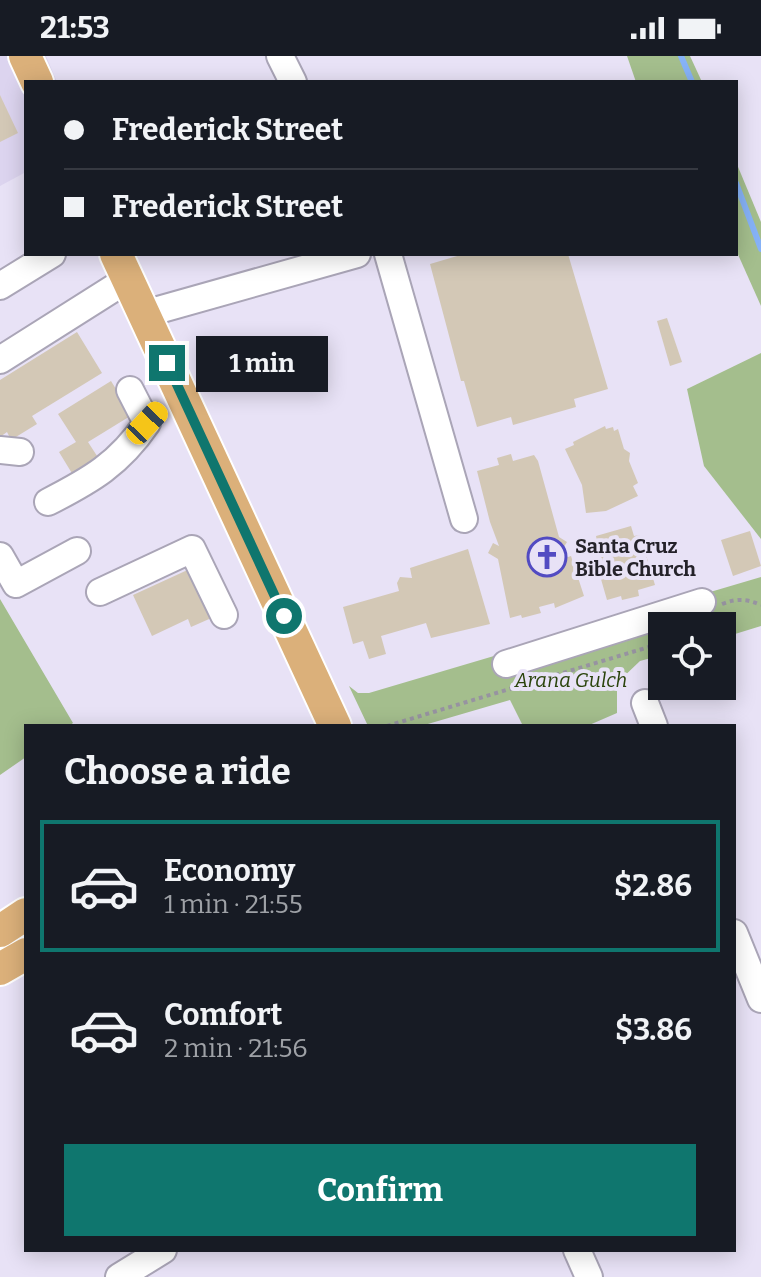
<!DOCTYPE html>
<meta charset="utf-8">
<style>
body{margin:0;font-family:Bitter,serif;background:#242831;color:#f1f3f6;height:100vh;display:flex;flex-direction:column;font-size:30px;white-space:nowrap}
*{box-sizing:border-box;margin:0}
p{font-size:26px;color:#9ea1a6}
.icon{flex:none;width:44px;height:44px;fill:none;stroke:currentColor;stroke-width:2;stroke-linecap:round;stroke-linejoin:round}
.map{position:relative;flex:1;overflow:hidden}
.sheet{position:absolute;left:24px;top:668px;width:712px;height:528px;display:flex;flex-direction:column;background:#171b24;border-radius:0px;box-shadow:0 4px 20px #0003}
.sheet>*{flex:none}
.top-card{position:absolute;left:24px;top:24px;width:714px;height:176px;border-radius:0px;box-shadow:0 4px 20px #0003;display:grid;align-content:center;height:176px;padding:0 40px;background:#171b24}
.fabs{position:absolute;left:648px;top:556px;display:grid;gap:16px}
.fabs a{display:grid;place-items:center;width:88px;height:88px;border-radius:0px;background:#171b24;box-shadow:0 4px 20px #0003;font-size:40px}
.end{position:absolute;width:36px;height:36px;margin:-18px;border:10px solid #0f766e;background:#fff;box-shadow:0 0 0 4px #fff}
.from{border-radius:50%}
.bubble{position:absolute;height:56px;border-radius:0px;background:#171b24;box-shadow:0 4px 20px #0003;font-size:26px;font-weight:700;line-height:56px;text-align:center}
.car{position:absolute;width:24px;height:48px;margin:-24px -12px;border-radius:10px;box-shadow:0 0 6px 2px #0007;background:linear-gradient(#f5c518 24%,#345 0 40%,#f5c518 0 76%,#345 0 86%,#f5c518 0)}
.top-card b{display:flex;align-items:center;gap:28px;height:76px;font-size:30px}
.top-card b+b{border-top:2px solid #363941}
.top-card i{width:20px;height:20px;background:#f1f3f6}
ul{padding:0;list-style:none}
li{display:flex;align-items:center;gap:24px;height:132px;margin:0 16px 12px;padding:0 24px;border:4px solid transparent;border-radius:0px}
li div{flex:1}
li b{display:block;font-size:30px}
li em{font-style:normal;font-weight:700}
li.on{border-color:#0f766e}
li>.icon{width:72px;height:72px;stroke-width:1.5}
h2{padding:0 40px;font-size:36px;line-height:96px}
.cta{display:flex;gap:16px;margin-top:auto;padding:16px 40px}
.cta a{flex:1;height:92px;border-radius:0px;background:#0f766e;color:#fff;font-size:32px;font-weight:700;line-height:92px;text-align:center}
.status{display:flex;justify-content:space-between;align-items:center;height:56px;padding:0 40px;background:#171b24;direction:ltr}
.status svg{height:22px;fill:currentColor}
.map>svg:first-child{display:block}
.built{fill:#dcd4ef}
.green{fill:#a4be8d}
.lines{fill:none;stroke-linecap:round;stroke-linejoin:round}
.stream{stroke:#86b2f7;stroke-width:6}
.building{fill:#d3c8b6}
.minor-casing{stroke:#aaa5b7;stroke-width:30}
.major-casing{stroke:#fff;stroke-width:36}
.path{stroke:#9793a1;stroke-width:4;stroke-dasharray:4 4;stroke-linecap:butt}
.minor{stroke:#fff;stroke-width:26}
.major{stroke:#dbb07a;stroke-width:32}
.route{stroke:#0f766e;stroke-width:10}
.labels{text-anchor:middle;stroke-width:8;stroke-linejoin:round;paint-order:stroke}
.poi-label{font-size:20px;font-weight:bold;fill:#242229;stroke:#e8e2f6;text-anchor:start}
.park-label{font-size:20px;font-style:italic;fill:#2a430b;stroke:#e8e2f6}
</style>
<div class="status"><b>21:53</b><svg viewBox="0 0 49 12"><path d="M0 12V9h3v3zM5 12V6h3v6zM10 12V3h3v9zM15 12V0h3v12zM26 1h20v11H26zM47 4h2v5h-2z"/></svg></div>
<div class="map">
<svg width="761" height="1221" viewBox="0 0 761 1221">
<rect width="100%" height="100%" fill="#e8e2f6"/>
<!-- built -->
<polygon class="built" points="0,0 46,0 57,26 26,26 26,116 0,130"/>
<!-- green -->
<g class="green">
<polygon points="627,0 690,0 702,26 636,26"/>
<polygon points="736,106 761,166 761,250 736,194"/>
<polygon points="761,297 761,483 704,410 687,333"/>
<polygon points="761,521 761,570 722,582 722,570 662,570 662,599 640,605 617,627 617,657 587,670 523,670 510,644 421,670 368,670 349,630 358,637 369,637"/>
<polygon points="0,543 73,667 69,670 26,670 26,701 0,719"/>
</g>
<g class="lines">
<!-- stream -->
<g class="stream">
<polyline points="681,0 692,26"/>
<polyline points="736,127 761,193"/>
</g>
</g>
<!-- building -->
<g class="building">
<polygon points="0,39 18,77 0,86"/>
<polygon points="464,198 568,198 608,333 574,343 576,351 513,369 511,361 477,371 464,325 461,325 430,208"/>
<polygon points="667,262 682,306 670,310 657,265"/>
<polygon points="77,276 102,317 32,360 37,368 11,384 7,376 0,381 0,324"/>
<polygon points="111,325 132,359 88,386 99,403 73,419 59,396 76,386 58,358"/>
<polygon points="605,370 606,373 613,371 614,375 618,373 624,393 630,397 629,405 638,427 633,430 638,440 606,455 586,457 582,429 565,393 574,389 573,386"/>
<polygon points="511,398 513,405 534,399 538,405 559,481 567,486 562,494 565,502 571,500 584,540 555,552 554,547 539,551 541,557 522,562 521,559 510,562 498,503 488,497 493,487 499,490 490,466 477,415 499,409 497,402"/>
<polygon points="631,470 634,480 640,479 655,529 638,534 639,540 622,544 621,540 607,544 592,492 598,490 596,480"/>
<polygon points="750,475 761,510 733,520 721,484"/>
<polygon points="468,493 490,568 431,582 426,567 381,580 386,598 369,603 363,585 353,588 343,551 399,535 397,527 400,521 412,522 410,512"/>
<polygon points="194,511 216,560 191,571 188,563 152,580 133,539"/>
</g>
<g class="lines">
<defs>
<g id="minor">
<polyline points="280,0 293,26"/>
<polyline points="388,198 464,463"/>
<polyline points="0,230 52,198"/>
<polyline points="144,258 357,198"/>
<polyline points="0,304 128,223"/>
<polyline points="0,394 20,396"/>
<path d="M48,446C91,424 119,408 147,367L130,334"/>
<polyline points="0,500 16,528 77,495"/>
<polyline points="100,536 192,493 224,559"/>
<polyline points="506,608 702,546"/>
<polyline points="645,647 654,670"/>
<polyline points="734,877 761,943"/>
<polyline points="577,1194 589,1221"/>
<polyline points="119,1221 163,1194"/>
</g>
<g id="major">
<polyline points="25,0 37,26"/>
<polyline points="116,198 335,670"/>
<polyline points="0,875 26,858"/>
<polyline points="0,913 26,898"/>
</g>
</defs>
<!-- minor casing -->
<use href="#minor" class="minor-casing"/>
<!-- major casing -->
<use href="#major" class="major-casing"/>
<!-- path -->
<g class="path">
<path d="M722,548C737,542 747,543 761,549"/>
<polyline points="387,670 662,587"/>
</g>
<!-- minor -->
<use href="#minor" class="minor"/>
<!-- major -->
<use href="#major" class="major"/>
</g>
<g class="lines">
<!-- route -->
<polyline class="route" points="167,307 284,560"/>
</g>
<!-- icons -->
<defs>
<symbol id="church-ring" viewBox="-11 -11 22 22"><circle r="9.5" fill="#e8e2f6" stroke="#524bc2" stroke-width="1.5"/><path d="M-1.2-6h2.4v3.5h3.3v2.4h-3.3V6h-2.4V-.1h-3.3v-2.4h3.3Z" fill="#524bc2"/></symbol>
</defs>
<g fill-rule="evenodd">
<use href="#church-ring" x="525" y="479" width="44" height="44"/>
</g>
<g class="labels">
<!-- poi labels -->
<g class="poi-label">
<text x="575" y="497">Santa Cruz<tspan x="575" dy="23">Bible Church</tspan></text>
</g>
<!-- park labels -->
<g class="park-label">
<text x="571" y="631">Arana Gulch</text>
</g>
</g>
</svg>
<div class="fabs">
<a><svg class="icon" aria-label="locate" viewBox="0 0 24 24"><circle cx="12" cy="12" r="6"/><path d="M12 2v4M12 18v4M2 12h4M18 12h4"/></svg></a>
</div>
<i class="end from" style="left:284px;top:560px"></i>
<i class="end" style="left:167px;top:307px"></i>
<div class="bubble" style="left:196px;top:280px;width:132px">1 min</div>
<i class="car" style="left:147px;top:367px;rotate:43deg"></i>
<div class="top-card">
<b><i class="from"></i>Frederick Street</b>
<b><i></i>Frederick Street</b>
</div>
<section class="sheet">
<h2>Choose a ride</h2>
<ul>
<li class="on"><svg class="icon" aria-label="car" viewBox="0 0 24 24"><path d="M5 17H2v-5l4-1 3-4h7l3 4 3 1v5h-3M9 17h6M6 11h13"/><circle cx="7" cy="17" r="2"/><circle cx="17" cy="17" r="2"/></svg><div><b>Economy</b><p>1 min · 21:55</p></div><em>$2.86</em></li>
<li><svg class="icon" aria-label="car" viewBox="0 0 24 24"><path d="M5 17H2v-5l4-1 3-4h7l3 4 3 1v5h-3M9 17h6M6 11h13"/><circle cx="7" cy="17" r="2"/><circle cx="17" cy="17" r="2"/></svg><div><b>Comfort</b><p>2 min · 21:56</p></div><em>$3.86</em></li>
</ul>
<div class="cta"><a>Confirm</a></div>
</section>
</div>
